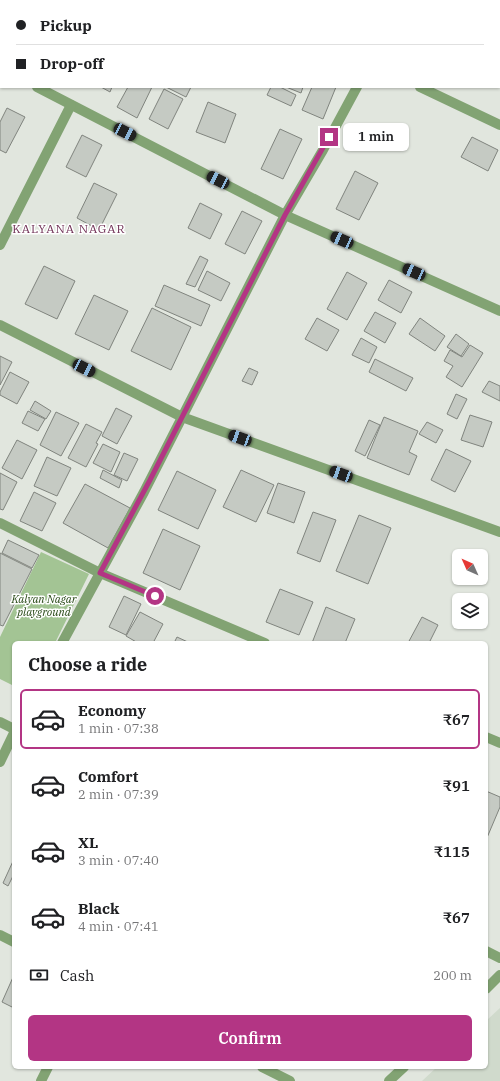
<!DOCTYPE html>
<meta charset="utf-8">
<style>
body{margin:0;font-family:"IBM Plex Serif",serif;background:#f6f6f6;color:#202124;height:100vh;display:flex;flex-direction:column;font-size:15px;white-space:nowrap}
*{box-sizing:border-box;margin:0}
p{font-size:13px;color:#757577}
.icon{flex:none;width:22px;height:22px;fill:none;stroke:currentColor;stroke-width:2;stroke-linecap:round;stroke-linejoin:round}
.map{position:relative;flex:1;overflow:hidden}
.side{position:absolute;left:12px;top:641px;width:476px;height:428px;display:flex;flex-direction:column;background:#fff;border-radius:6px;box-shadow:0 1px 3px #0004}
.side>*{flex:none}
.banner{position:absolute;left:0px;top:0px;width:500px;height:88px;box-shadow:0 1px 3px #0004;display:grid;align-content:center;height:88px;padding:0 16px;background:#fff}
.needle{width:26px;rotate:315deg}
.controls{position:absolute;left:452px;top:549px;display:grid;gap:8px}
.controls a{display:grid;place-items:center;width:36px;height:36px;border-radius:6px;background:#fff;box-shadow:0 1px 3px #0004;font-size:20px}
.end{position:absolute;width:18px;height:18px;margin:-9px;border:5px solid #b33584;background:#fff;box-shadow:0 0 0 2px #fff}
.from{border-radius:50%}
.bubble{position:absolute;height:28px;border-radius:6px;background:#fff;box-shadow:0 1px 3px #0004;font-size:13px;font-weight:600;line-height:28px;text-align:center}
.car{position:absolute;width:12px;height:24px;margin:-12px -6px;border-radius:5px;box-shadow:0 0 3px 1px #0007;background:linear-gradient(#222 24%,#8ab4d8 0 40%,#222 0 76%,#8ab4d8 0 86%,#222 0)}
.banner b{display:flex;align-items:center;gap:14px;height:38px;font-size:15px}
.banner b+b{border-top:1px solid #e0e0e0}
.banner i{width:10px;height:10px;background:#202124}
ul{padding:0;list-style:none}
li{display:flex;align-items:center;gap:12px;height:60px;margin:0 8px 6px;padding:0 8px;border:2px solid transparent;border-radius:6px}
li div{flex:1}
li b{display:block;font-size:15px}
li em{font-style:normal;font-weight:600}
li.selected{border-color:#b33584}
li>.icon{width:36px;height:36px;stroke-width:1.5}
h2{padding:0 16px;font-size:18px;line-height:48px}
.pay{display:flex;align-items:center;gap:10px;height:44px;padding:0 16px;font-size:15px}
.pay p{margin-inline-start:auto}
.button{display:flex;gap:8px;margin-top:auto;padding:8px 16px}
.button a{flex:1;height:46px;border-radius:6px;background:#b33584;color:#fff;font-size:16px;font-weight:600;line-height:46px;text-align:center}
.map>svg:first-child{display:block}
.built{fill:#d0dacc}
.green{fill:#a3c494}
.building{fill:#c5cac3;stroke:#80847e}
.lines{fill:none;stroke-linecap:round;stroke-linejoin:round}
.minor{stroke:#82a373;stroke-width:10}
.tertiary{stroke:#82a373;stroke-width:10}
.route{stroke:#b33584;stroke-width:5}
.labels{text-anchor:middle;stroke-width:3;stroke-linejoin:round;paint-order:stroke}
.park-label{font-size:11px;font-style:italic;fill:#274815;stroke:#fff}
.neighbourhood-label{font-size:12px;letter-spacing:1px;fill:#723358;stroke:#fff}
</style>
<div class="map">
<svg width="500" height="1081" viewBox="0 0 500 1081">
<rect width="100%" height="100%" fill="#e1e6de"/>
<!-- built -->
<polygon class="built" points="500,1008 500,1081 422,1081 437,1067 486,1067 486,1021"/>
<!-- green -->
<polygon class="green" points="41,552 89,574 55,643 14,643 14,686 0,679 0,637"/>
<!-- building -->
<g class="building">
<polygon points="136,0 163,0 165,1 136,1"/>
<rect x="301" y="0" width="31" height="1"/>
<polygon points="101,87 112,87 110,92"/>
<polygon points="128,87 152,87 137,118 117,107"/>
<polygon points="166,87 191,87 186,97"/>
<polygon points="271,87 280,87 296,95 291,106 267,95"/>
<polygon points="286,87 303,87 301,93"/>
<polygon points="312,87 336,87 323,119 302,110"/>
<polygon points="164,89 183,99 168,129 149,119"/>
<polygon points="208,102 236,114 225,143 196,132"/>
<polygon points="7,108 25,117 6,153 0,150 0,122"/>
<polygon points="280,129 302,139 283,179 261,169"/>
<polygon points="82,135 102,145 86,177 66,167"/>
<polygon points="472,137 498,150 488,171 461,157"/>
<polygon points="355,171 378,183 359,220 336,209"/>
<polygon points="94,183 117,194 99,230 77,218"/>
<polygon points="200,203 222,214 210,239 188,228"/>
<polygon points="242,211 262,221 245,254 225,244"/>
<polygon points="200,256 208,260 195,287 186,284"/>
<polygon points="44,266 75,281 57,319 25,304"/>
<polygon points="207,271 230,283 221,301 198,290"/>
<polygon points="347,272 367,283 347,320 327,309"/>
<polygon points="389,280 412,292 401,313 378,300"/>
<polygon points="164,285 210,305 201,326 155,306"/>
<polygon points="94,295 128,311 109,350 75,334"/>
<polygon points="152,308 191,327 171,370 131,351"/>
<polygon points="375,312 396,323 385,343 364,331"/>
<polygon points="317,318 339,330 327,351 305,339"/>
<polygon points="420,318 445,336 435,351 409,334"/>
<polygon points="456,334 469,344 461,356 447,347"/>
<polygon points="361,338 377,347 369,363 352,355"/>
<polygon points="470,345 483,353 462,387 446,377 453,366 444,361 450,350 462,357"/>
<polygon points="0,356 12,362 0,385"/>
<polygon points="375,359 413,378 406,391 369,372"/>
<polygon points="249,368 258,372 252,385 242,381"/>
<polygon points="10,372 29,382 17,404 0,395 0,392"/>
<polygon points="489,381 500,386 500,401 482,392"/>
<polygon points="456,394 467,399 457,419 447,414"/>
<polygon points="35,401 51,411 46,419 30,410"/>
<polygon points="116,408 132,416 117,444 102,436"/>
<polygon points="28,411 45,419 38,431 22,423"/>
<polygon points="56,412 79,423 61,456 40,445"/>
<polygon points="470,415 492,422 483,447 461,440"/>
<polygon points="384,417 418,431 409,452 417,456 409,475 367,458"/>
<polygon points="369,420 380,425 365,456 355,451"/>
<polygon points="427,422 443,430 436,443 419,434"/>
<polygon points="86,424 102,432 96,443 98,444 86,467 68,458"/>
<polygon points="17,440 37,450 22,479 2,468"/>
<polygon points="103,444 120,452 111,472 93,463"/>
<polygon points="446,449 471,461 455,492 431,480"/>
<polygon points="124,453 138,459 127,481 114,475"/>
<polygon points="47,457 71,468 57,496 34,486"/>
<polygon points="103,470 122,480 119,488 100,478"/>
<polygon points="241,470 274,485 256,522 223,507"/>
<polygon points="177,471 216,490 198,529 158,510"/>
<polygon points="0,473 17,482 3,510 0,509"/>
<polygon points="278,483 305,492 294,523 267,513"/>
<polygon points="85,484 130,508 108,548 63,523"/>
<polygon points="34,492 56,503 42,531 20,521"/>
<polygon points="313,512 336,520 320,562 297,553"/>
<polygon points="359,515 391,528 368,584 336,571"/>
<polygon points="163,529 200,546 180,590 143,573"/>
<polygon points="8,540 39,555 32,568 2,553"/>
<polygon points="0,553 32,569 3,626 0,625"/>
<polygon points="280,589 313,602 299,635 266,622"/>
<polygon points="124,596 141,604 126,635 109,627"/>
<polygon points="326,607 355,619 345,643 312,643"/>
<polygon points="140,612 163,624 153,643 138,643 126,636"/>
<polygon points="422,617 438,625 429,643 408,643"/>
<polygon points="177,637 190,643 174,643"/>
<polygon points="486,791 500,797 500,807 486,840"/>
<polygon points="14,859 14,874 8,886 3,883"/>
<polygon points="14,975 14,1008 2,1002"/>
</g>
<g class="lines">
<!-- minor -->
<g class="minor">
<polyline points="243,0 245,1"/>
<polyline points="404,1 405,0"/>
<polyline points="0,68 1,68"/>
<polyline points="37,87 285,215 500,311"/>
<polyline points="420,87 500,125"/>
<polyline points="0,245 71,105"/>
<polyline points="0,325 182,417 500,532"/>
<polyline points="0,523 100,573 265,643"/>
<polyline points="62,643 144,492 285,215 323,150 357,87"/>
<polyline points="0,722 14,729"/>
<polyline points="486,737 500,743"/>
<polyline points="0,762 14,733"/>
<polyline points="0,935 14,942"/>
<polyline points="486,951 500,958"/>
<polyline points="262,1067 290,1081"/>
<polyline points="41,1081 48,1067"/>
</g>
<!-- tertiary -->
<g class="tertiary">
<polyline points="486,989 500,975"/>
<polyline points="389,1081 404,1067"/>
</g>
</g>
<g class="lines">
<!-- route -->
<polyline class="route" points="155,596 100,573 150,480 285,215 329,137"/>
</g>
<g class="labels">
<!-- park labels -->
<g class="park-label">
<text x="44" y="603">Kalyan Nagar<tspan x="44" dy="13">playground</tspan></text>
</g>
<!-- neighbourhood labels -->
<g class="neighbourhood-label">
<text x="69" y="233">KALYANA NAGAR</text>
</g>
</g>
</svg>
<div class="controls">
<a><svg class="needle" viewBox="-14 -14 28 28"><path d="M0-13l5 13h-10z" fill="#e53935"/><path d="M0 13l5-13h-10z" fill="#757577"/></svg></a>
<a><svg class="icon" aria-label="layers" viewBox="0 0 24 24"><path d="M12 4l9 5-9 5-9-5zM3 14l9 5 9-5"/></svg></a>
</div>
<i class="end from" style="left:155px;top:596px"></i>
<i class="end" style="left:329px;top:137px"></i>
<div class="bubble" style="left:343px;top:123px;width:66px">1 min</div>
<i class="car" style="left:125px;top:132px;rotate:117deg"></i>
<i class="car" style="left:218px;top:180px;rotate:297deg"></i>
<i class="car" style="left:342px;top:240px;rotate:294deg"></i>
<i class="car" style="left:414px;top:272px;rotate:294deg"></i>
<i class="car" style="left:84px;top:368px;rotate:117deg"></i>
<i class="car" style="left:240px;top:438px;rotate:290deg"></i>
<i class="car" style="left:341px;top:474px;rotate:290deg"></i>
<div class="banner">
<b><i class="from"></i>Pickup</b>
<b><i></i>Drop-off</b>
</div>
<section class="side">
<h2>Choose a ride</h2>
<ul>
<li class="selected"><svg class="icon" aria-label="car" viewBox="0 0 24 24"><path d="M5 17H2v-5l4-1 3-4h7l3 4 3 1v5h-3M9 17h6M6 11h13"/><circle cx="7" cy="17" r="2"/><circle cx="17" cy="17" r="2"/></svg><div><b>Economy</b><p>1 min · 07:38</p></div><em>₹67</em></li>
<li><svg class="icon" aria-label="car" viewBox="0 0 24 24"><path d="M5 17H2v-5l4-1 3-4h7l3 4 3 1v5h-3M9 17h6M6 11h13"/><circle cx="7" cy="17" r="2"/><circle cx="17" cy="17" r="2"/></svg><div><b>Comfort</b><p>2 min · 07:39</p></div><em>₹91</em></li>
<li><svg class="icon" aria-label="car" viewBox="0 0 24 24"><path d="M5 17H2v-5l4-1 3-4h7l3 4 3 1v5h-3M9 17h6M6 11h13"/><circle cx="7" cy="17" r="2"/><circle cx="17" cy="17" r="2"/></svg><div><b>XL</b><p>3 min · 07:40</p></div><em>₹115</em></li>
<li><svg class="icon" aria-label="car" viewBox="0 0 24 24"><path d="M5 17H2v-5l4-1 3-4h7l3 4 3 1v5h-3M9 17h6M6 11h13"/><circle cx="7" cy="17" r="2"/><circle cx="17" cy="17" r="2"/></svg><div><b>Black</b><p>4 min · 07:41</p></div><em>₹67</em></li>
</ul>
<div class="pay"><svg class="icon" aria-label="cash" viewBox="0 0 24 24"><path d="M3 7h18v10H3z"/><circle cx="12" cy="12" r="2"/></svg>Cash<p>200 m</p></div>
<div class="button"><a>Confirm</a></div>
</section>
</div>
